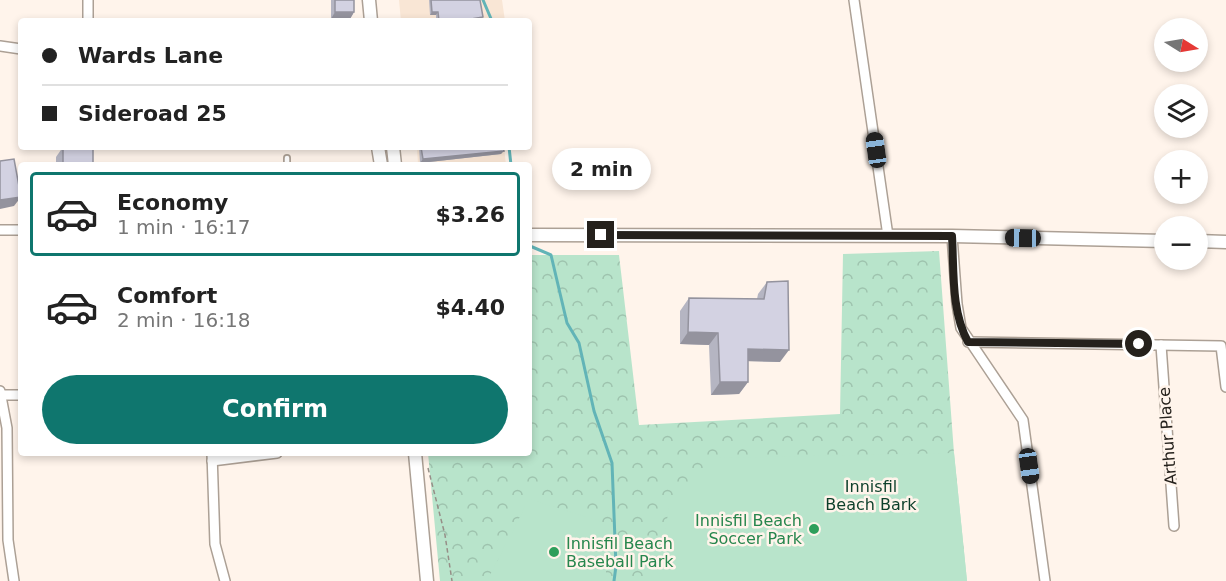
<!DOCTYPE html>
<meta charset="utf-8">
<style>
body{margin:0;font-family:"DejaVu Sans",sans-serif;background:#f2f2f2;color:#222;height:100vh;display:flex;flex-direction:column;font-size:22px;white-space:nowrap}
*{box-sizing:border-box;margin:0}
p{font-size:20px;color:#767676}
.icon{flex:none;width:33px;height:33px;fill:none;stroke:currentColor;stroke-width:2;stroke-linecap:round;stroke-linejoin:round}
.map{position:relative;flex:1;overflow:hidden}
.sheet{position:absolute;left:18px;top:162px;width:514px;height:294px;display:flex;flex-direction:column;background:#fff;border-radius:6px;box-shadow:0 3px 9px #0003}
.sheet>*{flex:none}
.hud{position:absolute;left:18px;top:18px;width:514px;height:132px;border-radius:6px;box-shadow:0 3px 9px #0003;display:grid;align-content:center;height:132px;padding:0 24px;background:#fff}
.needle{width:39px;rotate:101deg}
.controls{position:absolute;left:1154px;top:18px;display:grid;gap:12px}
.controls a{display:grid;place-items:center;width:54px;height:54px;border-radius:50%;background:#fff;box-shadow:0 3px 9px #0003;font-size:30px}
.end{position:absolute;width:27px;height:27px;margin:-14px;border:8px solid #25211c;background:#fff;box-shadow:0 0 0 3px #fff}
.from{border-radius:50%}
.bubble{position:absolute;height:42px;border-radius:21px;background:#fff;box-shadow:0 3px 9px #0003;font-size:20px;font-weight:600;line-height:42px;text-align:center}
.car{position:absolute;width:18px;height:36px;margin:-18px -9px;border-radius:8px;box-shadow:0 0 4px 2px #0007;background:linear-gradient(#222 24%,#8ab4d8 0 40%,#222 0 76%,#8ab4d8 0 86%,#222 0)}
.hud b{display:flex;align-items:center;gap:21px;height:57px;font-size:22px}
.hud b+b{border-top:2px solid #e0e0e0}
.hud i{width:15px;height:15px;background:#222}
ul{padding:10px 0 0;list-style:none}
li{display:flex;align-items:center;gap:18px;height:84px;margin:0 12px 9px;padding:0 12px;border:3px solid transparent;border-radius:6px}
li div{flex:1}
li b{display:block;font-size:22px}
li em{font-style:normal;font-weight:600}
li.active{border-color:#0f766e}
li>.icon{width:54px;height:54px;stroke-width:1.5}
.cta{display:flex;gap:12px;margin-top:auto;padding:12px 24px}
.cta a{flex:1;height:69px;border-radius:36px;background:#0f766e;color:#fff;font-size:24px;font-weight:600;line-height:69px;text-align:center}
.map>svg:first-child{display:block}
.built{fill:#f9e6d5}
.park{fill:url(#park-crowns)}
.pitch{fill:#b8e4cb}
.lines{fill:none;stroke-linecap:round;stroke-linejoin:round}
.stream{stroke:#62b4b7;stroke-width:3}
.lane-casing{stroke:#aca095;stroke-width:8}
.street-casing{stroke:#aca095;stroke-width:12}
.secondary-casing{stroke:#aca095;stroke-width:15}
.path{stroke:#968e87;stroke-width:1.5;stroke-dasharray:4.5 3;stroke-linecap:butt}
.lane{stroke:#fff;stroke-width:4.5}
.street{stroke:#fff;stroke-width:9}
.secondary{stroke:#fff;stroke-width:12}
.wall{fill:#b5b5c2}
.shaded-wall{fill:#94939e}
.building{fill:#d3d2e2;stroke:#94939e;stroke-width:1.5}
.route{stroke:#25211c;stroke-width:8}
.leisure-dot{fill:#2e9e5b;stroke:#fff4eb;stroke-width:2}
.labels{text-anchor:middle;stroke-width:5;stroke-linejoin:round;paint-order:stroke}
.street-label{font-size:16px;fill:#25211c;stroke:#fff4eb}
.park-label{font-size:16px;fill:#0c3f2a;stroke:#fff4eb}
.leisure-label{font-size:16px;fill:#27864d;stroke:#fff4eb;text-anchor:end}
</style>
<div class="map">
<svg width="1226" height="581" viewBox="0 0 1226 581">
<defs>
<pattern id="park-crowns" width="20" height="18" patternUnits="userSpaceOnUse" patternTransform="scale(1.5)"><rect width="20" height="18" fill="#b8e4cb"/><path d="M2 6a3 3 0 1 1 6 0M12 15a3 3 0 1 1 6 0" fill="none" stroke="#9ec3ae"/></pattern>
</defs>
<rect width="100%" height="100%" fill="#fff4eb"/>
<!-- built -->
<g class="built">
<polygon points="399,0 502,0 505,21 401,21"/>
<polygon points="417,147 504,147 506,165 418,165"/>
</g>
<!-- park -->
<polygon class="park" points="939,251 954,453 967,581 440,581 428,453 530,453 530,255 619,255 639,425 840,414 843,254"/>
<!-- pitch -->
<g class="pitch">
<polygon points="954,453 967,581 659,581 669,505 716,458"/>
<polygon points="529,499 606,523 606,581 487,581"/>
</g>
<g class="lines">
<!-- stream -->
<g class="stream">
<polyline points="483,0 492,21"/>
<polyline points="509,147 511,165"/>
<polyline points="530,246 551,255 567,323 579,343 594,411 612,463 616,566 614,581"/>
</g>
<defs>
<polyline id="lane" points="287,165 287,158"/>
<g id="street">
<polyline points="88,0 88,21"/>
<polyline points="854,0 888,236"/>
<polyline points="0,46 21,49"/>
<polyline points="0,230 21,230"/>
<polyline points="952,236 957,304 961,328 1023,420 1045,581"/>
<polyline points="968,342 1221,346 1226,387"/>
<polyline points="1161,345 1174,526"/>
<polyline points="0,391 7,428 8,540 14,581"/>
<polyline points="0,395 21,395"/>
<polyline points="212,453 215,544 225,581"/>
<polyline points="212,461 277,453"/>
</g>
<g id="secondary">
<polyline points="369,0 371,21"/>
<polyline points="378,147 381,165"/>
<polyline points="393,147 395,165"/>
<polyline points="530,235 952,236 1164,241"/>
<polyline points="1197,241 1226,242"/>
<polyline points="415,453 427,581"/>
</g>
</defs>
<!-- lane casing -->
<use href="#lane" class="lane-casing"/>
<!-- street casing -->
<use href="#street" class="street-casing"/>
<!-- secondary casing -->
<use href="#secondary" class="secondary-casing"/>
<!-- path -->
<polyline class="path" points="428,468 445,535 452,581"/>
<!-- lane -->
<use href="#lane" class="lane"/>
<!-- street -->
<use href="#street" class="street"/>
<!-- secondary -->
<use href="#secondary" class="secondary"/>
</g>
<!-- wall -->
<g class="wall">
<polygon points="331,0 354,0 354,12 350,19 331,19"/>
<polygon points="429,0 480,0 483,17 481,20 477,21 436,21 436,15 430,15"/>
<polygon points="63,147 93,165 56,165 56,157"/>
<polygon points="419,147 503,147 501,154 420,163"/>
<polygon points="767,282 780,362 748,361 748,382 739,394 711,395 709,345 680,344 680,311 689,298 757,299 758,294"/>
</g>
<!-- shaded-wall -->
<g class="shaded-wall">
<polygon points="335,12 354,12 350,19 331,19"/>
<polygon points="432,12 438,12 436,15 430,15"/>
<polygon points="483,17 481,20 459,21"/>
<polygon points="504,151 501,154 420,163 423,159"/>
<polygon points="21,197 14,206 0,209 0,200"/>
<polygon points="688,332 718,333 709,345 680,344"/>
<polygon points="748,349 789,350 780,362 740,361"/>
<polygon points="720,382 748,382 739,394 711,395"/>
</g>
<!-- building -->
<g class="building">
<rect x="335" y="0" width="19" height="12"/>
<polygon points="431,0 480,0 483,17 459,21 439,21 438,12 432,12"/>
<rect x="63" y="147" width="30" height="18"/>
<polygon points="421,147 503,147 504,151 423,159"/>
<polygon points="14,159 21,197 0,200 0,161"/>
<polygon points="788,281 789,350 748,349 748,382 720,382 718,333 688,332 689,298 764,299 767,282"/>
</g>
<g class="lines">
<!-- route -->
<path class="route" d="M601,235L952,236C954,271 951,311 968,342L1139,344"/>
</g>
<!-- markers -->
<g class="leisure-dot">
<circle cx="814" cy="529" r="6"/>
<circle cx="554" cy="552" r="6"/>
</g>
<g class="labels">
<!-- street labels -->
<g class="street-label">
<text transform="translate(1167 436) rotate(-94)" y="6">Arthur Place</text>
</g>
<!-- park labels -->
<g class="park-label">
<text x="871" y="492">Innisfil<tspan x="871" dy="18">Beach Bark</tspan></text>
</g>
<!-- leisure labels -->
<g class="leisure-label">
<text x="802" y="526">Innisfil Beach<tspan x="802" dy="18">Soccer Park</tspan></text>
<text x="566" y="549" text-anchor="start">Innisfil Beach<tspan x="566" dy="18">Baseball Park</tspan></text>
</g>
</g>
</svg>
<div class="controls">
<a><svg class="needle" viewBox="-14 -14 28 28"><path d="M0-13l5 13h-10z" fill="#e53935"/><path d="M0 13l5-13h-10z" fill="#767676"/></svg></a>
<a><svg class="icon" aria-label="layers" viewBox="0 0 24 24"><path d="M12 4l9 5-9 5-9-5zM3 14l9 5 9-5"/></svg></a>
<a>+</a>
<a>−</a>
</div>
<i class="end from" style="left:1139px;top:344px"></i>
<i class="end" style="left:601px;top:235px"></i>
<div class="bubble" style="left:552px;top:148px;width:99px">2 min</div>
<i class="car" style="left:876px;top:150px;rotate:352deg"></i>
<i class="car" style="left:1023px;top:238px;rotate:271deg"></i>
<i class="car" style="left:1029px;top:466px;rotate:172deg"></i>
<div class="hud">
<b><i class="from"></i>Wards Lane</b>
<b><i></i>Sideroad 25</b>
</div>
<section class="sheet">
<ul>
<li class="active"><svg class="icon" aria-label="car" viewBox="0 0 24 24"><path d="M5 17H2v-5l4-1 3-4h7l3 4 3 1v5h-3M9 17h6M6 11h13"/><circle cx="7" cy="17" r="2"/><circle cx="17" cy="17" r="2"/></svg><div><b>Economy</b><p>1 min · 16:17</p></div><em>$3.26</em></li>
<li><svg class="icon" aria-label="car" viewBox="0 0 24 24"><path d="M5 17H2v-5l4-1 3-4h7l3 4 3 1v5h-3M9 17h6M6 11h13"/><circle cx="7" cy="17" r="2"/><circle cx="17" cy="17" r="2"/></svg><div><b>Comfort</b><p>2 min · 16:18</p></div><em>$4.40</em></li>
</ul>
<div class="cta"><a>Confirm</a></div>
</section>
</div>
